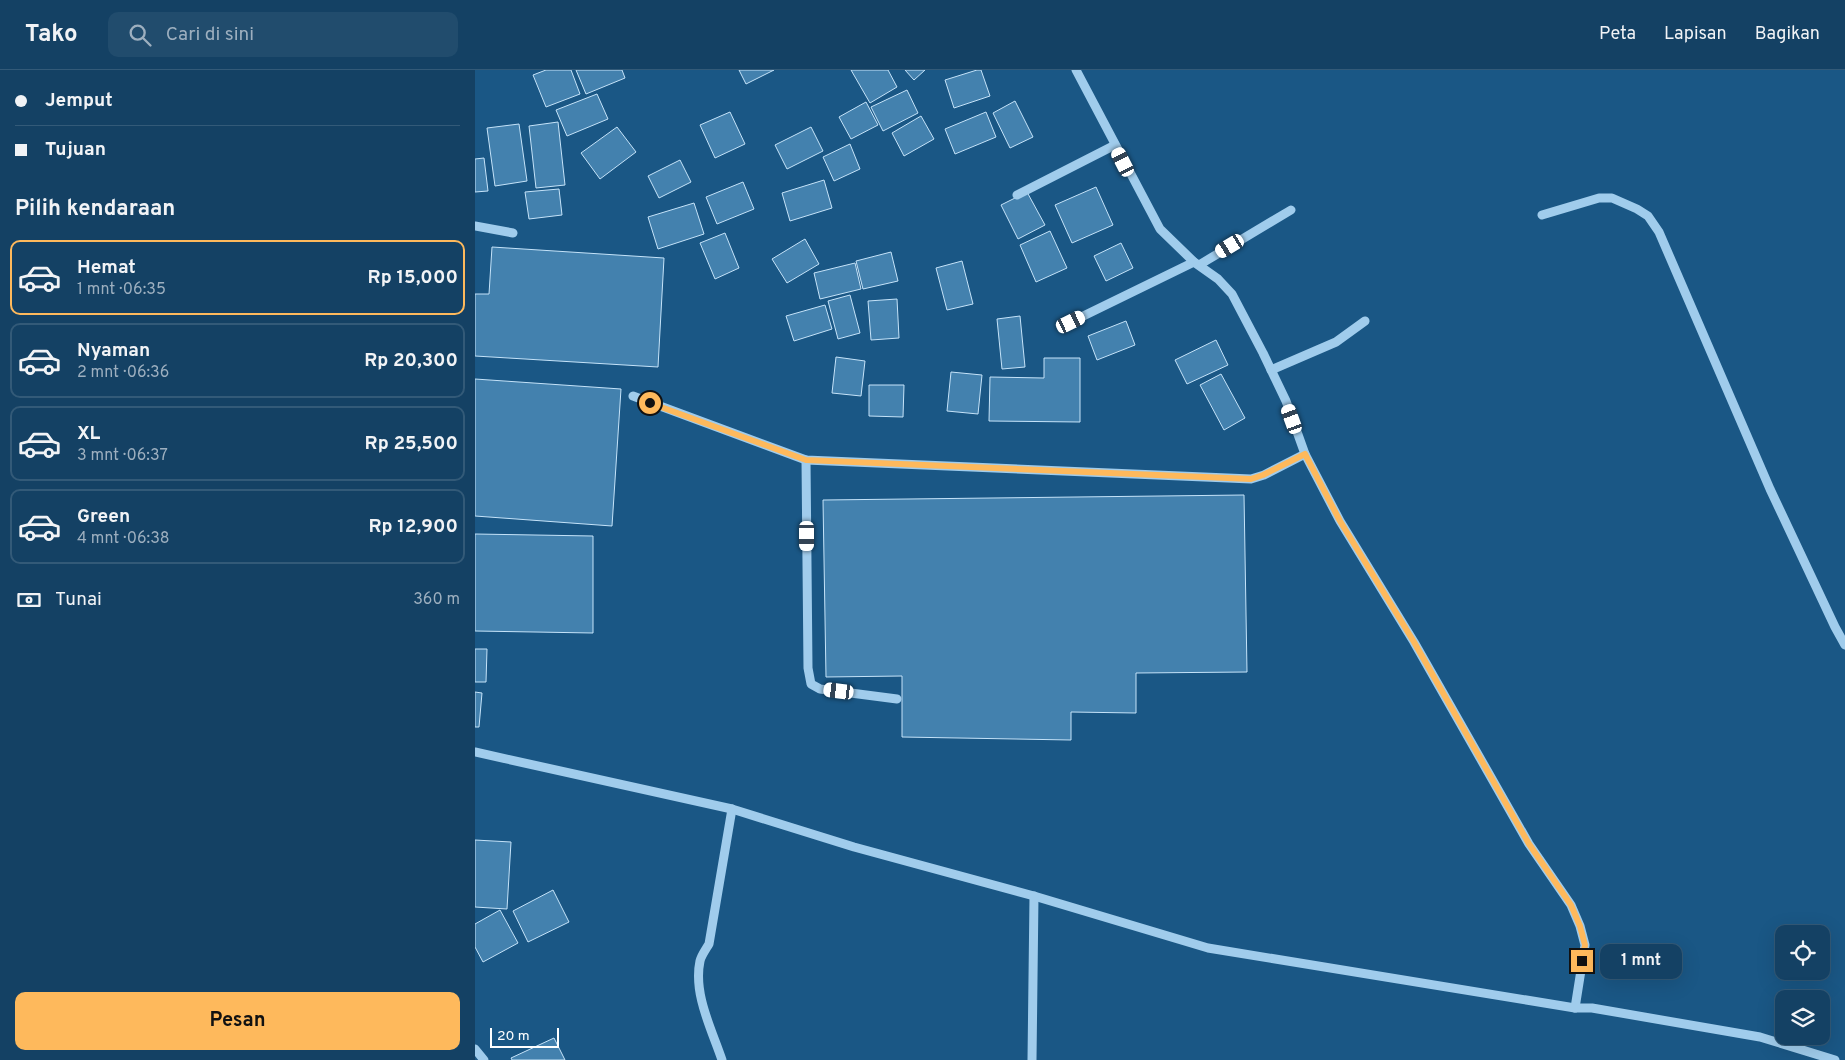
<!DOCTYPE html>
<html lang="id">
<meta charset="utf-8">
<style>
body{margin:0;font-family:Overpass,sans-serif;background:#214c6d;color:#f1f3f6;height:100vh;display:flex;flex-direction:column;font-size:19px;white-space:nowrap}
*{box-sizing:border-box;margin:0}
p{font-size:16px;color:#9dafbf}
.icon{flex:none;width:28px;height:28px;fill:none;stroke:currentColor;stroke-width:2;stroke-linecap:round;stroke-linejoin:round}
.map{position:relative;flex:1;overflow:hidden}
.drawer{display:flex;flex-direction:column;background:#144164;width:475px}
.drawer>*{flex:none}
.banner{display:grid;align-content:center;height:110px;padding:0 15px;background:#144164}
.controls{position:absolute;left:1300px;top:855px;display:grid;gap:10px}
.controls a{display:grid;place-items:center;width:55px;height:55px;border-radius:10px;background:#144164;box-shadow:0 5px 20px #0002,0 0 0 1px #335a78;font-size:25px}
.scale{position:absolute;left:15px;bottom:12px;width:69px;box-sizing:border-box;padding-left:5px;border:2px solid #fff;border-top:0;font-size:14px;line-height:18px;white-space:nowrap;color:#fff;-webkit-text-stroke:4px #1a5785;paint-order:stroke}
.end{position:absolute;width:22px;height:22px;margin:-11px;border:6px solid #feb95c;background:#111;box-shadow:0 0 0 2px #111}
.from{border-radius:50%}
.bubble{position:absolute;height:35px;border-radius:10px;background:#144164;box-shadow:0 5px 20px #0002,0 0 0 1px #335a78;font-size:16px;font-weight:700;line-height:35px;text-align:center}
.car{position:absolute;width:15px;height:30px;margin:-15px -8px;border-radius:6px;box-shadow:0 0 4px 1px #0007;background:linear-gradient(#fff 24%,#345 0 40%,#fff 0 76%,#345 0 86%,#fff 0)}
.banner b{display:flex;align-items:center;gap:18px;height:48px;font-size:19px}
.banner b+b{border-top:1px solid #335a78}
.banner i{width:12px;height:12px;background:#f1f3f6}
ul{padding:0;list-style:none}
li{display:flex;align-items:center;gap:15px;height:75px;margin:0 10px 8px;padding:0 5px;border:2px solid #335a78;border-radius:10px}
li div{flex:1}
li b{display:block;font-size:19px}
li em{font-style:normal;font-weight:700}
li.active{border-color:#feb95c}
li>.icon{width:45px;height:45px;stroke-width:1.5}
h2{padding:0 15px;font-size:22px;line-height:60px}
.pay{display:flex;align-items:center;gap:12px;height:55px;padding:0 15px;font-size:19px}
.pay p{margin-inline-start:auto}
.button{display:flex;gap:10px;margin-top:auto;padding:10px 15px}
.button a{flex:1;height:58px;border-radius:10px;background:#feb95c;color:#111;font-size:20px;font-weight:700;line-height:58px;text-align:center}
header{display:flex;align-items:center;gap:30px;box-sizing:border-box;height:70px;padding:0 25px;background:#144164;border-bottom:1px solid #335a78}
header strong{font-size:24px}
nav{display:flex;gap:28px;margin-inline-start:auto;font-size:18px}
.search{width:350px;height:45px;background:#214c6d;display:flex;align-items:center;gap:12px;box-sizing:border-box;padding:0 18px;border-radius:10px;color:#9dafbf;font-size:19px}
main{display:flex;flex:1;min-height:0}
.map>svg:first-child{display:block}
.building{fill:#4381ae;stroke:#c5e3f9}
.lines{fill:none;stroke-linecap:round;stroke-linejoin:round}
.minor{stroke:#a0ccec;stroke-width:9}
.route{stroke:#feb95c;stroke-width:6}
</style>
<header>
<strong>Tako</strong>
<div class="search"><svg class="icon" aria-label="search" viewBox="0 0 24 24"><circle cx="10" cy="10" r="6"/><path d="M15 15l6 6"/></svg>Cari di sini</div>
<nav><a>Peta</a><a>Lapisan</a><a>Bagikan</a></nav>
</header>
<main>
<section class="drawer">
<div class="banner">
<b><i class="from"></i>Jemput</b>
<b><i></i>Tujuan</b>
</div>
<h2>Pilih kendaraan</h2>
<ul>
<li class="active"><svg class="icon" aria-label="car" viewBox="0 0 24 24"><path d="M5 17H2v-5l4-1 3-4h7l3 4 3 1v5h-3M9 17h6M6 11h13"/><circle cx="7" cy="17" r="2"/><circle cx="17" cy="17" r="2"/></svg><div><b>Hemat</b><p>1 mnt · 06:35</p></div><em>Rp 15,000</em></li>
<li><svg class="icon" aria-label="car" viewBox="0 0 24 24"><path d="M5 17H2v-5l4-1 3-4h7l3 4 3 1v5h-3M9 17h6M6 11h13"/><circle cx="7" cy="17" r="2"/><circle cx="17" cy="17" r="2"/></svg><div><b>Nyaman</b><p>2 mnt · 06:36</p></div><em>Rp 20,300</em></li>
<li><svg class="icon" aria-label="car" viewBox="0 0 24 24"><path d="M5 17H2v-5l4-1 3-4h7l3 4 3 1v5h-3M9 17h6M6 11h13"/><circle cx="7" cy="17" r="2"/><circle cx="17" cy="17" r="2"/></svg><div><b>XL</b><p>3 mnt · 06:37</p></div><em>Rp 25,500</em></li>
<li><svg class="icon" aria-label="car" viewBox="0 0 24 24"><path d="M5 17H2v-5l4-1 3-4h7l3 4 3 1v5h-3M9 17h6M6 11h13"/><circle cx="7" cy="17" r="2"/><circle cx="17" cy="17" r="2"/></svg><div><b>Green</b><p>4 mnt · 06:38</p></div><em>Rp 12,900</em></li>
</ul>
<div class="pay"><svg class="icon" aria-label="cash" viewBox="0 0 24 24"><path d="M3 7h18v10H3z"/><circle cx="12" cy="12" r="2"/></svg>Tunai<p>360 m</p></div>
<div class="button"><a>Pesan</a></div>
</section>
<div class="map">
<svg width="1370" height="990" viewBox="0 0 1370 990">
<rect width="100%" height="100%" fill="#1a5785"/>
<!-- building -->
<g class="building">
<polygon points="71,0 96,0 105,24 71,37 58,5"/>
<polygon points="101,0 147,0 150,8 111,24"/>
<polygon points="264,0 299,0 271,14"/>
<polygon points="376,0 413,0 422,17 395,33"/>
<polygon points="430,0 450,0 439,10"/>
<polygon points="502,0 506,0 515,26 479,38 470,10"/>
<polygon points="432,20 443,43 408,61 396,37"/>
<polygon points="122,24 133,49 92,66 81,40"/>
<polygon points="540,31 558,67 535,78 518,43"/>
<polygon points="391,32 403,55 376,69 364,47"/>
<polygon points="255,42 270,74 240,88 225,55"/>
<polygon points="511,42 521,67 480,84 470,59"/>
<polygon points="446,46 459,69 429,86 417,63"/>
<polygon points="83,52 90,115 61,118 54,56"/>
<polygon points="44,54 52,111 20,116 12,58"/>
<polygon points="142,57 161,82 125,109 106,83"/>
<polygon points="336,57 348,81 312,99 300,75"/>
<polygon points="375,74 385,99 359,111 348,87"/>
<polygon points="9,88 13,121 0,122 0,89"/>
<polygon points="205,90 216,112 184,128 173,106"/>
<polygon points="349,110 357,138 315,151 307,123"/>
<polygon points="268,112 279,139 242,154 231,127"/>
<polygon points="621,117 638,155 597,173 580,135"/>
<polygon points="84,119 87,145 54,149 50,122"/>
<polygon points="552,122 570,155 543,169 526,135"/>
<polygon points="219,133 229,164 183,179 173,147"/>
<polygon points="575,161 592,198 561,212 545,175"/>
<polygon points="250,163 264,198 240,209 225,173"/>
<polygon points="330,169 344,194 312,213 297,189"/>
<polygon points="646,173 658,198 631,211 619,186"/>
<polygon points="17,177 189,188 183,297 0,286 0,224 14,224"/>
<polygon points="416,182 423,211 388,219 381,191"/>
<polygon points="487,191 498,234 472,240 461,198"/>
<polygon points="380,193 386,219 345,229 339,203"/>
<polygon points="375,225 385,263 363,269 353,231"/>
<polygon points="422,229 424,268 396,270 393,231"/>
<polygon points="350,235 357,259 319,271 311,246"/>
<polygon points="545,246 550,297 527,299 522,249"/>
<polygon points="651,251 660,275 622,290 613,266"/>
<polygon points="741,270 753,295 712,314 700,290"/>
<polygon points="361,287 390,291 386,326 357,323"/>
<polygon points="569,288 605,288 605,352 514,351 515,307 569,308"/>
<polygon points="476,302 507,305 503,344 472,341"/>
<polygon points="746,304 770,348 749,360 725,315"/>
<polygon points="0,309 146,319 137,456 0,446"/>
<polygon points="394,315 429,315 428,347 394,346"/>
<polygon points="769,425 772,602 661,603 661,643 596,642 596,670 427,667 427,606 351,607 348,430"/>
<polygon points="0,464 118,466 118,563 0,561"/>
<polygon points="0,579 12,579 11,612 0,612"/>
<polygon points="0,622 7,623 4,657 0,657"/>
<polygon points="0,770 36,772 32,839 0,837"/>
<polygon points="78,820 94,852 53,872 38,841"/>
<polygon points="25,840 43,873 8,892 0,877 0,854"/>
<polygon points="79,968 90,990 37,990 36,988"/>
</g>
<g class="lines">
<!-- minor -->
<g class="minor">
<polyline points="601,0 685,159 719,192 743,209 757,224 788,283 811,331 830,384 865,451 939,572 1054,774 1096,835 1105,856 1110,875 1100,938"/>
<polyline points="542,125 640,75"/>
<polyline points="1067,145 1124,128 1137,128 1162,139 1173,146 1184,162 1295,419 1360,557 1370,575"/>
<polyline points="0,156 38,163"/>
<polyline points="724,195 816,140"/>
<polyline points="596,252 719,192"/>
<polyline points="796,300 861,272 890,251"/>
<polyline points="158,326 331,390 776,409 789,405 830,384"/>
<polyline points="331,390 333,598 336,614 345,619 422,629"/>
<polyline points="0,682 257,739 379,777 559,826 733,878 1100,938 1117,938 1285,967 1360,990"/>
<polyline points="0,979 9,990"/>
<path d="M247,990C237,960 218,924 225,891C226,886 231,879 234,874L257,739"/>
<polyline points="557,990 559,826"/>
</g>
</g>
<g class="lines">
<!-- route -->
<polyline class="route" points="175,333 331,390 776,409 788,405 830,384 865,451 939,572 1054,774 1096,835 1105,856 1110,875 1107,891"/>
</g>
</svg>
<div class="controls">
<a><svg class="icon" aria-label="locate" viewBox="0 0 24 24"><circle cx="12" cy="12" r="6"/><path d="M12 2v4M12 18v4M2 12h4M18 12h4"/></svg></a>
<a><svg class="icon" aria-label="layers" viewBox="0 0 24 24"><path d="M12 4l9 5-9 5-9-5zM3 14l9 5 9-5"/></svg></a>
</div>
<div class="scale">20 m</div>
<i class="end from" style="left:175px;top:333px"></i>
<i class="end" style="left:1107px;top:891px"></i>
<div class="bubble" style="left:1125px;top:874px;width:82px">1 mnt</div>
<i class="car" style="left:648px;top:92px;rotate:333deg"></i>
<i class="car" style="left:755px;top:176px;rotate:239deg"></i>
<i class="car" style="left:596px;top:252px;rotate:64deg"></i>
<i class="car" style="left:817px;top:349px;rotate:340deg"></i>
<i class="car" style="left:332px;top:466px;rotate:180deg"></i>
<i class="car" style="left:364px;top:621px;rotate:277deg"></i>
</div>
</main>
